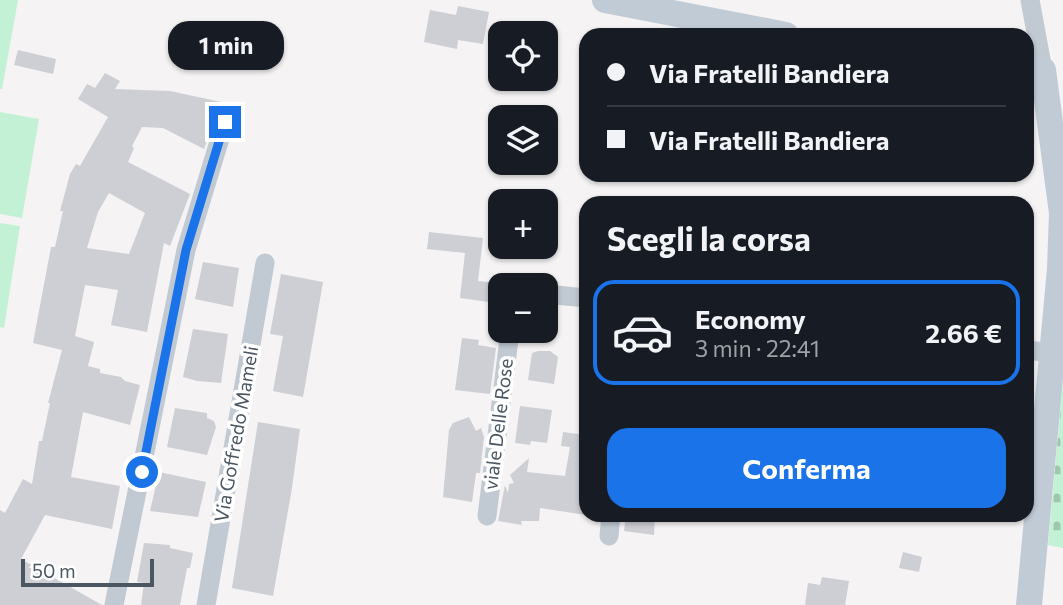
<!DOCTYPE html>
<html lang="it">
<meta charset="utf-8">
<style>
body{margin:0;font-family:Commissioner,sans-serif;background:#20242c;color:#f1f3f6;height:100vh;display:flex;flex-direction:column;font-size:26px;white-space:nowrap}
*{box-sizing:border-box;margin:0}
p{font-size:23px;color:#9ea1a6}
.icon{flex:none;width:38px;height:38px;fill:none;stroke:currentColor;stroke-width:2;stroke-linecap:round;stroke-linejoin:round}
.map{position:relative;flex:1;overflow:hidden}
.sheet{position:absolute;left:579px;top:196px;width:455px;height:326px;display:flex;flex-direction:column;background:#171b24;border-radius:21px;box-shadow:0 2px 5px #0004}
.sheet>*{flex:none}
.top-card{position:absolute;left:579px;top:28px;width:455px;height:154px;border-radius:21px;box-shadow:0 2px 5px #0004;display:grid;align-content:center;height:154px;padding:0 28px;background:#171b24}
.controls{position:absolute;left:488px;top:21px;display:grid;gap:14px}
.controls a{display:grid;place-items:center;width:70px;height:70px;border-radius:14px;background:#171b24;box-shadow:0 2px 5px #0004;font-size:35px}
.scale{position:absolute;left:21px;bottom:18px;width:133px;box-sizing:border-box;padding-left:7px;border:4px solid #4a5661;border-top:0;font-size:19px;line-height:24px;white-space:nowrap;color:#4a5661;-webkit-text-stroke:5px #fff;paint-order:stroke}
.end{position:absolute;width:32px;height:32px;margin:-16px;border:9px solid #1a73e8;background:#fff;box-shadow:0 0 0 4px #fff}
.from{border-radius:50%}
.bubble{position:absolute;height:49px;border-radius:21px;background:#171b24;box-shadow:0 2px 5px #0004;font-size:23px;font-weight:700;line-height:49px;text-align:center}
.top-card b{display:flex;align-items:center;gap:24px;height:66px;font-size:26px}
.top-card b+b{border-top:2px solid #363941}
.top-card i{width:18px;height:18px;background:#f1f3f6}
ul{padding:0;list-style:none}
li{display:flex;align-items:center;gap:21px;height:105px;margin:0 14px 10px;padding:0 14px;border:4px solid transparent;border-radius:21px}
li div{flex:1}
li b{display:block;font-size:26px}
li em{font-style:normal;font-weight:700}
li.current{border-color:#1a73e8}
li>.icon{width:63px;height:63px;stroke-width:1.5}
h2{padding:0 28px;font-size:32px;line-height:84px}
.cta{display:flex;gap:14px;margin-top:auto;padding:14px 28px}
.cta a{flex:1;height:80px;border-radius:21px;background:#1a73e8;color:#fff;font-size:28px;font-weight:700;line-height:80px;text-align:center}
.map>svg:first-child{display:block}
.cemetery{fill:url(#cemetery-stones)}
.park{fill:#c3f1d5}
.building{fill:#cdcfd5;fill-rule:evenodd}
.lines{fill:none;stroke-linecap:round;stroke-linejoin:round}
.street{stroke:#c1cad2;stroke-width:19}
.secondary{stroke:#c1cbd6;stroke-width:26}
.route{stroke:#1a73e8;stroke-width:9}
.labels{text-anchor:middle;stroke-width:7;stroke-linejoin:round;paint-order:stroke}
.street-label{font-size:19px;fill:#4a5661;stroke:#fff}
</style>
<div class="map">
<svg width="1063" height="605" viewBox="0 0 1063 605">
<defs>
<pattern id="cemetery-stones" width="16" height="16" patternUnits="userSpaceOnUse" patternTransform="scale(1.75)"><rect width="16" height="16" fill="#c3f1d5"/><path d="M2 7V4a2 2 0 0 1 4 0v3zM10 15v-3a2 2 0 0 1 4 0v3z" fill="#a0c6b0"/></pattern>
</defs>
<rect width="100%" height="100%" fill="#f5f3f3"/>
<!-- cemetery -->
<polygon class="cemetery" points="1063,380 1063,548 1048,545"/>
<!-- park -->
<g class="park">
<polygon points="0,0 18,0 2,89 0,89"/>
<polygon points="0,112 39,119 22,218 0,214"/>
<polygon points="0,223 20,226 4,328 0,327"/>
</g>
<!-- building -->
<g class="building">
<polygon points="458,6 489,12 483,44 458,40 457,49 424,42 430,10 456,15"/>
<polygon points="18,50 56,59 53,74 14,65"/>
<path d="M105,73L120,81L115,89L170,91L221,102L204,149L163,128L142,127L132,146L134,148L128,162L190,194L170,246L164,243L147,332L111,325L118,290L85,285L75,336L94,342L88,366L100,369V373L121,377L125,381L140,385L130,425L83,412L71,477L120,486L112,529L45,515L21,559L102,605H0V510L5,513L23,479L32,484L39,441H42L50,403H48L62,350L33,343L51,247H55L63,211H60L70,174L76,164L80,166L108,117L78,99L87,84L95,88ZM109,193L145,213L129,254L87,248L98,212Z"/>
<polygon points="429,232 483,238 478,281 498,283 496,303 460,298 465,253 427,249"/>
<polygon points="203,262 239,268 233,307 195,299"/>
<polygon points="281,274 323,282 303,397 273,391 283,336 270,334"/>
<polygon points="193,329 228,334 221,383 197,381 183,377"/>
<polygon points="462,338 479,340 478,345 496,348 490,394 455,390"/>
<polygon points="538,351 550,351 558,357 554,384 528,380 532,353"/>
<polygon points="520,406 552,410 547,443 531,441 530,445 515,443"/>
<polygon points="175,408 207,413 207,418 214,421 216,427 207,455 167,447"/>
<polygon points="469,417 476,431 481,428 484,437 480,473 476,473 472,502 443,497 449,430 453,423"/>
<polygon points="258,422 300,429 292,488 273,596 232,588"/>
<polygon points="563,432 586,435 586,515 540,508 539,521 521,521 522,525 498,521 505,485 508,493 509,484 514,483 510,475 529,458 527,472 565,476 570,447 561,446"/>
<polygon points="159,472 206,482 198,517 150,511"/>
<polygon points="626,514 655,514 654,535 624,531"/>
<polygon points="144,543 170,545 170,548 193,553 190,568 187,568 180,605 141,605 144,583 137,582"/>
<polygon points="903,552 922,557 919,572 899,568"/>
<polygon points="822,577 849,581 845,605 805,605 808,583 820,585"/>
</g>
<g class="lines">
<!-- street -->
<g class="street">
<polyline points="1030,0 1043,70"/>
<polyline points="546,294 586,298"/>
<polyline points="1027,350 1052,353"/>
<polyline points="487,516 510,331"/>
<polyline points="609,536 611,514"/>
<polyline points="114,605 186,250 225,122"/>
<polyline points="206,605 265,263"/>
</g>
<!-- secondary -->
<g class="secondary">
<polyline points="605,0 786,35"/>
<polyline points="1027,70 1043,70 1062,213 1060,269 1029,605"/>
</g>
</g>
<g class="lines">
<!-- route -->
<polyline class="route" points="142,472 186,250 225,122"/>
</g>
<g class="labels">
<!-- street labels -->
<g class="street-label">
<text transform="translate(498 424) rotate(-83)" y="7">viale Delle Rose</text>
<text transform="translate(236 434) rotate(-80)" y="7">Via Goffredo Mameli</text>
</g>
</g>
</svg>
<div class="controls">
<a><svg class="icon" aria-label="locate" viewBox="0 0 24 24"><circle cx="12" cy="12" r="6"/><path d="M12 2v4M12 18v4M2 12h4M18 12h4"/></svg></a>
<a><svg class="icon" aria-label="layers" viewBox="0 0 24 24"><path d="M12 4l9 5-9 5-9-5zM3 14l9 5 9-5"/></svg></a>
<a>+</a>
<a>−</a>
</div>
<div class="scale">50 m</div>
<i class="end from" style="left:142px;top:472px"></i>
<i class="end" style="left:225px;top:122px"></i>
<div class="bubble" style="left:168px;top:21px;width:116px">1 min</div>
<div class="top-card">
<b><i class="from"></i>Via Fratelli Bandiera</b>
<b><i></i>Via Fratelli Bandiera</b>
</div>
<section class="sheet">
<h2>Scegli la corsa</h2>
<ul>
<li class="current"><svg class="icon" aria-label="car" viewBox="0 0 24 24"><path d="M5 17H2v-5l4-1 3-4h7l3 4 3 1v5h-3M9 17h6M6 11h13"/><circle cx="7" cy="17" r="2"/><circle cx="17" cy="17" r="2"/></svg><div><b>Economy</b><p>3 min · 22:41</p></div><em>2.66 €</em></li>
</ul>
<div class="cta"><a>Conferma</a></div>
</section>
</div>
